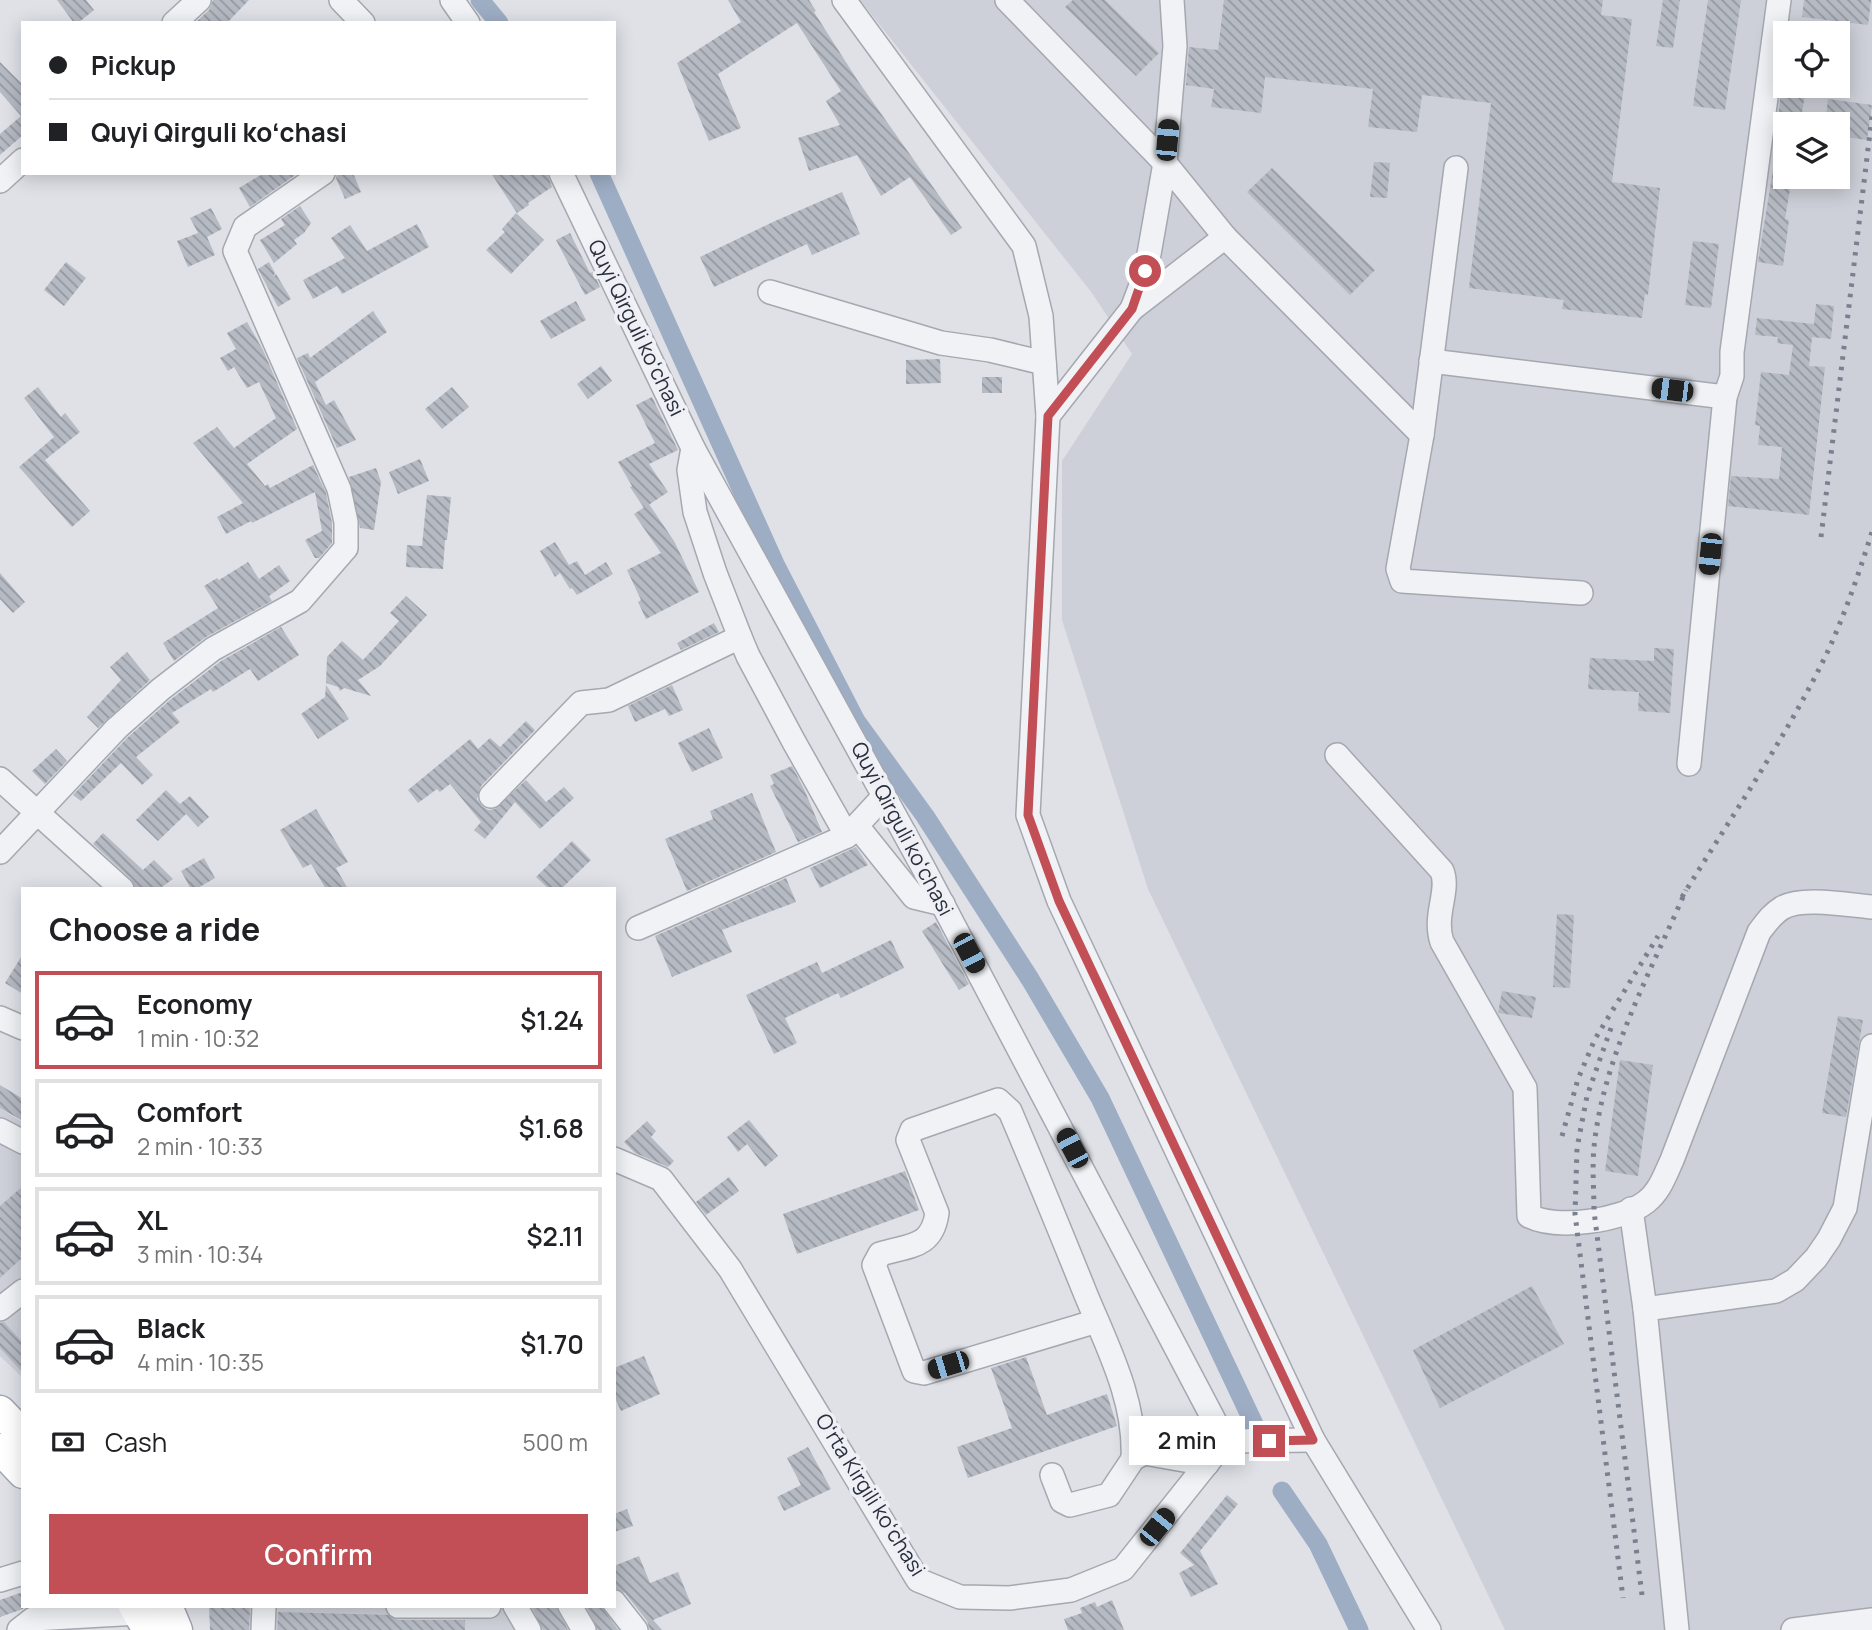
<!DOCTYPE html>
<meta charset="utf-8">
<style>
body{margin:0;font-family:Manrope,sans-serif;background:#f2f2f2;color:#202124;height:100vh;display:flex;flex-direction:column;font-size:26px;white-space:nowrap}
*{box-sizing:border-box;margin:0}
p{font-size:23px;color:#757577}
.icon{flex:none;width:38px;height:38px;fill:none;stroke:currentColor;stroke-width:2;stroke-linecap:round;stroke-linejoin:round}
.map{position:relative;flex:1;overflow:hidden}
.side{position:absolute;left:21px;top:887px;width:595px;height:721px;display:flex;flex-direction:column;background:#fff;border-radius:0px;box-shadow:0 4px 18px #0003}
.side>*{flex:none}
.top-card{position:absolute;left:21px;top:21px;width:595px;height:154px;border-radius:0px;box-shadow:0 4px 18px #0003;display:grid;align-content:center;height:154px;padding:0 28px;background:#fff}
.buttons{position:absolute;left:1773px;top:21px;display:grid;gap:14px}
.buttons a{display:grid;place-items:center;width:77px;height:77px;border-radius:0px;background:#fff;box-shadow:0 4px 18px #0003;font-size:35px}
.end{position:absolute;width:32px;height:32px;margin:-16px;border:9px solid #c24e56;background:#fff;box-shadow:0 0 0 4px #fff}
.from{border-radius:50%}
.bubble{position:absolute;height:49px;border-radius:0px;background:#fff;box-shadow:0 4px 18px #0003;font-size:23px;font-weight:600;line-height:49px;text-align:center}
.car{position:absolute;width:21px;height:42px;margin:-21px -10px;border-radius:9px;box-shadow:0 0 5px 2px #0007;background:linear-gradient(#222 24%,#8ab4d8 0 40%,#222 0 76%,#8ab4d8 0 86%,#222 0)}
.top-card b{display:flex;align-items:center;gap:24px;height:66px;font-size:26px}
.top-card b+b{border-top:2px solid #e0e0e0}
.top-card i{width:18px;height:18px;background:#202124}
ul{padding:0;list-style:none}
li{display:flex;align-items:center;gap:21px;height:98px;margin:0 14px 10px;padding:0 14px;border:4px solid #e0e0e0;border-radius:0px}
li div{flex:1}
li b{display:block;font-size:26px}
li em{font-style:normal;font-weight:600}
li.selected{border-color:#c24e56}
li>.icon{width:63px;height:63px;stroke-width:1.5}
h2{padding:0 28px;font-size:32px;line-height:84px}
.pay{display:flex;align-items:center;gap:18px;height:77px;padding:0 28px;font-size:26px}
.pay p{margin-inline-start:auto}
.button{display:flex;gap:14px;margin-top:auto;padding:14px 28px}
.button a{flex:1;height:80px;border-radius:0px;background:#c24e56;color:#fff;font-size:28px;font-weight:600;line-height:80px;text-align:center}
.map>svg:first-child{display:block}
.built{fill:#cdd0d8;fill-rule:evenodd}
.lines{fill:none;stroke-linecap:round;stroke-linejoin:round}
.canal{stroke:#9dadc4;stroke-width:19}
.building{fill:url(#building-back-hatch)}
.minor-casing{stroke:#a5a8b0;stroke-width:26}
.major-casing{stroke:#9fa5b1;stroke-width:33}
.minor{stroke:#f1f2f5;stroke-width:23}
.major{stroke:#fff;stroke-width:30}
.rail{stroke:#7a808f;stroke-width:5;stroke-dasharray:3.5 7;stroke-linecap:butt}
.route{stroke:#c24e56;stroke-width:9}
.labels{text-anchor:middle;stroke-width:7;stroke-linejoin:round;paint-order:stroke}
.street-label{font-size:21px;fill:#292f3c;stroke:#eef0f5}
</style>
<div class="map">
<svg width="1872" height="1630" viewBox="0 0 1872 1630">
<defs>
<pattern id="building-back-hatch" width="6" height="6" patternUnits="userSpaceOnUse" patternTransform="scale(1.75)"><rect width="6" height="6" fill="#b6bac3"/><path d="M-1 5l2 2M0 0l6 6M5-1l2 2" fill="none" stroke="#9498a0"/></pattern>
</defs>
<rect width="100%" height="100%" fill="#dfe1e7"/>
<!-- built -->
<g class="built">
<path d="M860,0H1872V1630H1505L1148,889L1062,620V461L1132,354L1092,293ZM1785,33H1838V86H1785ZM1785,124H1838V177H1785Z"/>
<polygon points="0,1108 23,1123 23,1378 0,1356"/>
<polygon points="245,1606 607,1607 623,1630 244,1630"/>
</g>
<g class="lines">
<!-- canal -->
<g class="canal">
<polyline points="480,0 499,23"/>
<polyline points="599,173 775,564 856,721 925,816 1030,979 1100,1098 1254,1424"/>
<polyline points="1282,1491 1318,1544 1359,1630"/>
</g>
</g>
<!-- building -->
<g class="building">
<polygon points="57,0 86,0 94,10 78,23 74,23"/>
<polygon points="213,0 249,0 227,23 195,23 209,10"/>
<polygon points="728,0 809,0 816,11 814,12 858,81 962,228 951,235 910,177 881,196 857,155 809,171 798,138 840,125 826,101 841,91 797,23 718,74 741,128 709,141 677,63 741,22"/>
<polygon points="1073,0 1105,0 1159,53 1136,76 1065,7"/>
<polygon points="1224,0 1603,0 1601,15 1632,19 1612,182 1660,188 1648,295 1645,294 1642,318 1562,309 1564,300 1469,288 1491,103 1422,95 1417,132 1368,127 1373,89 1265,77 1261,113 1211,107 1214,89 1186,85 1189,47 1218,50"/>
<polygon points="1663,0 1680,0 1673,48 1656,46"/>
<polygon points="1708,0 1741,0 1725,110 1693,106"/>
<polygon points="1804,0 1871,0 1868,25 1802,17"/>
<polygon points="0,62 23,85 23,135 0,155 0,134 21,116 0,92"/>
<polygon points="1781,92 1805,95 1800,124 1777,124"/>
<polygon points="1828,99 1872,105 1867,140 1838,136 1838,124 1825,124"/>
<polygon points="1777,145 1785,146 1785,177 1792,177 1785,219 1789,220 1783,266 1758,262"/>
<polygon points="1374,162 1390,163 1387,198 1370,197"/>
<polygon points="1272,168 1375,270 1350,295 1247,192"/>
<polygon points="264,173 298,173 250,207 239,188"/>
<polygon points="337,173 353,173 361,192 345,199 336,178"/>
<polygon points="491,173 547,173 552,187 528,203 529,205 517,213"/>
<polygon points="842,192 860,234 812,255 807,244 714,287 700,257 775,221"/>
<polygon points="300,206 311,223 304,233 294,240 297,244 274,263 260,240 285,225 281,219"/>
<polygon points="211,208 222,229 207,237 215,255 188,267 177,241 198,233 190,218"/>
<polygon points="516,213 544,240 511,274 486,250 505,232 502,229"/>
<polygon points="417,224 429,247 342,294 337,286 313,299 303,280 345,258 331,238 350,225 367,251"/>
<polygon points="570,233 590,273 593,272 600,287 585,295 556,240"/>
<polygon points="1693,241 1719,244 1711,308 1685,305"/>
<polygon points="66,262 86,278 64,306 44,290"/>
<polygon points="269,262 275,273 273,277 276,274 291,299 278,307 258,269"/>
<polygon points="576,301 586,320 551,339 540,321"/>
<polygon points="1816,304 1834,306 1831,339 1812,337 1813,328 1809,366 1825,367 1809,515 1728,506 1731,476 1779,479 1782,447 1758,445 1760,426 1755,425 1761,372 1789,375 1793,345 1777,343 1778,337 1755,335 1757,318 1814,324"/>
<polygon points="373,311 387,332 315,382 326,405 334,400 356,440 337,448 297,358 308,353 310,358"/>
<polygon points="247,322 263,350 297,429 247,464 265,486 268,484 270,488 313,465 326,493 332,523 332,543 319,558 315,558 305,540 322,531 315,492 252,523 251,521 226,534 217,517 243,503 193,443 217,427 234,448 276,418 259,382 247,388 234,367 228,371 220,358 236,349 227,333"/>
<polygon points="940,359 941,383 906,384 906,360"/>
<polygon points="601,366 612,381 588,399 577,384"/>
<rect x="982" y="377" width="20" height="16"/>
<polygon points="38,387 61,417 65,413 80,432 45,460 90,511 72,527 19,467 54,437 24,398"/>
<polygon points="452,387 469,407 442,429 425,409"/>
<polygon points="652,397 678,450 649,464 668,492 644,508 630,487 632,486 618,462 655,443 636,405"/>
<polygon points="420,459 429,481 398,494 389,472"/>
<polygon points="376,468 381,482 374,530 360,528 349,477"/>
<polygon points="427,495 451,497 447,540 445,540 443,569 406,567 407,545 422,546"/>
<polygon points="649,504 674,541 699,592 646,619 638,602 641,600 627,570 661,553 634,514"/>
<polygon points="555,542 569,565 577,561 585,575 606,562 613,574 577,595 572,588 570,589 560,573 555,577 540,551"/>
<polygon points="248,562 259,579 279,565 290,581 269,596 272,601 206,637 174,661 163,643 218,608 204,586 217,578 219,580"/>
<polygon points="0,573 25,602 13,613 0,599"/>
<polygon points="406,596 427,615 380,666 358,680 371,696 344,688 340,691 338,687 326,683 327,657 342,641 363,660 399,621 390,613"/>
<polygon points="714,623 719,632 681,650 677,643"/>
<polygon points="281,627 299,655 258,681 250,669 213,692 211,689 172,713 180,722 136,757 153,775 142,785 121,763 81,801 73,795 127,738 170,700 221,661"/>
<polygon points="1654,648 1674,649 1670,713 1638,711 1639,692 1588,689 1590,658 1654,661"/>
<polygon points="127,652 150,680 98,728 87,717 121,680 110,667"/>
<polygon points="326,685 349,719 318,739 301,714 325,697"/>
<polygon points="672,685 683,710 669,716 665,709 635,722 628,706"/>
<polygon points="526,721 535,730 481,786 477,799 482,806 488,810 495,809 526,780 546,802 564,787 574,798 540,829 515,802 485,839 474,830 481,822 450,784 440,792 437,789 418,803 408,790 470,739 478,749 490,738 500,747"/>
<polygon points="709,728 723,758 692,772 678,743"/>
<polygon points="56,749 67,761 45,784 32,771"/>
<polygon points="792,766 804,789 822,832 798,842 770,786 774,784 770,775"/>
<polygon points="166,790 180,804 190,796 209,817 198,827 186,814 158,841 136,820"/>
<polygon points="752,793 776,852 687,891 665,839 713,819 710,811"/>
<polygon points="316,809 348,862 336,868 348,889 326,889 311,864 303,868 280,830"/>
<polygon points="103,833 143,870 154,860 173,879 159,889 136,889 131,879 93,844"/>
<polygon points="572,841 591,860 561,889 549,889 536,877"/>
<polygon points="856,847 868,865 820,888 810,868"/>
<polygon points="204,858 215,878 196,889 191,889 181,871"/>
<polygon points="786,878 796,902 722,930 732,952 672,977 655,936"/>
<polygon points="1557,914 1574,915 1570,988 1553,987"/>
<polygon points="936,922 969,984 959,990 922,931"/>
<polygon points="891,940 904,968 841,998 838,993 785,1018 797,1043 774,1054 746,995 817,962 822,973"/>
<polygon points="23,954 23,994 5,983"/>
<polygon points="1502,991 1536,997 1532,1018 1498,1013"/>
<polygon points="1838,1016 1863,1020 1846,1117 1822,1113"/>
<polygon points="1620,1060 1653,1065 1638,1176 1605,1171"/>
<polygon points="0,1085 23,1099 23,1121 0,1108"/>
<polygon points="749,1120 778,1156 765,1167 747,1144 738,1152 727,1137"/>
<polygon points="647,1121 656,1131 651,1137 674,1161 668,1167 635,1153 624,1142"/>
<polygon points="905,1171 919,1210 797,1254 783,1214"/>
<polygon points="729,1177 739,1191 706,1215 696,1202"/>
<polygon points="23,1186 23,1257 0,1278 0,1206"/>
<polygon points="1532,1286 1564,1344 1440,1408 1413,1350"/>
<polygon points="4,1322 23,1343 23,1373 0,1348 0,1323"/>
<polygon points="644,1356 660,1394 621,1411 614,1396 614,1368"/>
<polygon points="1026,1357 1047,1415 1107,1394 1117,1426 968,1478 957,1447 1012,1428 991,1368"/>
<polygon points="808,1447 831,1489 784,1511 777,1497 801,1485 787,1458"/>
<polygon points="1227,1495 1238,1504 1200,1551 1218,1584 1191,1597 1179,1573 1194,1565 1180,1553"/>
<polygon points="627,1509 633,1526 614,1532 614,1514"/>
<polygon points="639,1556 650,1583 678,1572 691,1604 653,1620 662,1630 650,1630 647,1621 625,1593 614,1588 614,1566"/>
<polygon points="23,1592 23,1609 0,1617 0,1600"/>
<polygon points="1112,1600 1124,1630 1068,1630 1064,1619 1082,1613 1080,1608 1095,1602 1097,1607"/>
<polygon points="209,1606 250,1606 249,1630 210,1630"/>
<polygon points="531,1606 556,1606 568,1630 543,1630"/>
<polygon points="586,1606 601,1606 618,1630 598,1630"/>
<polygon points="278,1612 388,1615 398,1620 465,1620 465,1630 277,1630"/>
</g>
<g class="lines">
<defs>
<g id="minor">
<polyline points="341,0 363,23"/>
<polyline points="452,0 468,23"/>
<polyline points="844,0 1024,246 1041,316 1048,416 1028,815 1059,901 1313,1440 1429,1630"/>
<polyline points="1007,0 1165,163 1225,237 1422,435"/>
<polyline points="174,23 199,0"/>
<polyline points="1456,168 1422,435 1398,569 1402,581 1581,593"/>
<polyline points="561,173 693,448 923,867 1225,1441 1313,1440"/>
<polyline points="0,181 23,160"/>
<polyline points="770,292 941,343 990,350 1044,363"/>
<polyline points="1132,309 1225,237"/>
<polyline points="1431,361 1725,397"/>
<polyline points="1048,416 1132,309 1140,288 1149,254 1165,163 1175,46 1172,0"/>
<polyline points="693,448 689,470 695,512 715,573 740,637 748,656 794,742 847,836"/>
<path d="M1337,755L1442,871C1450,891 1433,915 1442,942L1525,1088L1529,1216C1557,1230 1621,1221 1646,1202C1660,1191 1665,1175 1672,1160L1759,932C1766,923 1772,914 1782,908C1801,896 1849,905 1872,907"/>
<polyline points="1689,764 1725,397 1732,376 1732,352 1779,0"/>
<polyline points="0,779 122,889"/>
<polyline points="491,796 581,703 609,700 740,637"/>
<polyline points="857,826 914,897 943,904"/>
<polyline points="0,852 117,728 161,689 213,649 300,601 346,548 346,522 339,489 235,251 245,227 323,173"/>
<polyline points="638,928 847,836 884,796"/>
<polyline points="0,1018 23,1028"/>
<polyline points="0,1130 23,1142"/>
<polyline points="614,1159 661,1179 730,1269 918,1580 960,1597 1010,1598 1071,1590 1123,1569 1225,1441"/>
<polyline points="1631,1209 1645,1309 1677,1630"/>
<polyline points="0,1309 23,1291"/>
<polyline points="1645,1309 1776,1291 1795,1280 1816,1258 1829,1239 1845,1208 1872,1046"/>
<path d="M1097,1321L924,1373L914,1371L874,1265L880,1254C910,1245 932,1248 937,1213L908,1140L912,1130L998,1100L1010,1111C1036,1172 1061,1233 1086,1295C1108,1348 1136,1401 1133,1459"/>
<polyline points="1052,1475 1062,1501 1070,1505 1109,1495 1133,1459 1144,1453 1207,1464"/>
<polyline points="0,1580 23,1573"/>
<polyline points="614,1602 636,1630"/>
<polyline points="398,1606 489,1606"/>
<polyline points="515,1606 529,1630"/>
<polyline points="570,1606 584,1630"/>
<polyline points="19,1630 33,1619 139,1613"/>
<polyline points="263,1630 264,1606"/>
<polyline points="1793,1630 1872,1620"/>
</g>
<g id="major">
<polyline points="0,1411 23,1435"/>
<polyline points="0,1449 23,1473"/>
<polyline points="134,1606 148,1630"/>
<polyline points="167,1606 177,1630"/>
</g>
</defs>
<!-- minor casing -->
<use href="#minor" class="minor-casing"/>
<!-- major casing -->
<use href="#major" class="major-casing"/>
<!-- minor -->
<use href="#minor" class="minor"/>
<!-- major -->
<use href="#major" class="major"/>
<!-- rail -->
<g class="rail">
<polyline points="1821,537 1872,116"/>
<path d="M1682,897C1731,817 1786,738 1827,653C1845,614 1859,573 1872,532"/>
<polyline points="1611,1028 1587,1096 1577,1148 1575,1214 1623,1598"/>
<polyline points="1562,1136 1578,1079 1595,1039 1658,936"/>
<path d="M1642,1595L1594,1211C1594,1190 1592,1168 1594,1147C1603,1058 1651,971 1686,890"/>
</g>
</g>
<g class="lines">
<!-- route -->
<polyline class="route" points="1145,271 1132,309 1048,416 1028,815 1059,901 1313,1440 1269,1441"/>
</g>
<g class="labels">
<!-- street labels -->
<g class="street-label">
<text transform="translate(636 328) rotate(64)" y="7">Quyi Qirguli koʻchasi</text>
<text transform="translate(902 829) rotate(62)" y="7">Quyi Qirguli koʻchasi</text>
<text transform="translate(870 1495) rotate(58)" y="7">Oʻrta Kirgili koʻchasi</text>
</g>
</g>
</svg>
<div class="buttons">
<a><svg class="icon" aria-label="locate" viewBox="0 0 24 24"><circle cx="12" cy="12" r="6"/><path d="M12 2v4M12 18v4M2 12h4M18 12h4"/></svg></a>
<a><svg class="icon" aria-label="layers" viewBox="0 0 24 24"><path d="M12 4l9 5-9 5-9-5zM3 14l9 5 9-5"/></svg></a>
</div>
<i class="end from" style="left:1145px;top:271px"></i>
<i class="end" style="left:1269px;top:1441px"></i>
<div class="bubble" style="left:1129px;top:1416px;width:116px">2 min</div>
<i class="car" style="left:1167px;top:140px;rotate:5deg"></i>
<i class="car" style="left:1672px;top:390px;rotate:277deg"></i>
<i class="car" style="left:1710px;top:554px;rotate:186deg"></i>
<i class="car" style="left:969px;top:953px;rotate:152deg"></i>
<i class="car" style="left:1072px;top:1148px;rotate:332deg"></i>
<i class="car" style="left:948px;top:1365px;rotate:253deg"></i>
<i class="car" style="left:1157px;top:1527px;rotate:39deg"></i>
<div class="top-card">
<b><i class="from"></i>Pickup</b>
<b><i></i>Quyi Qirguli koʻchasi</b>
</div>
<section class="side">
<h2>Choose a ride</h2>
<ul>
<li class="selected"><svg class="icon" aria-label="car" viewBox="0 0 24 24"><path d="M5 17H2v-5l4-1 3-4h7l3 4 3 1v5h-3M9 17h6M6 11h13"/><circle cx="7" cy="17" r="2"/><circle cx="17" cy="17" r="2"/></svg><div><b>Economy</b><p>1 min · 10:32</p></div><em>$1.24</em></li>
<li><svg class="icon" aria-label="car" viewBox="0 0 24 24"><path d="M5 17H2v-5l4-1 3-4h7l3 4 3 1v5h-3M9 17h6M6 11h13"/><circle cx="7" cy="17" r="2"/><circle cx="17" cy="17" r="2"/></svg><div><b>Comfort</b><p>2 min · 10:33</p></div><em>$1.68</em></li>
<li><svg class="icon" aria-label="car" viewBox="0 0 24 24"><path d="M5 17H2v-5l4-1 3-4h7l3 4 3 1v5h-3M9 17h6M6 11h13"/><circle cx="7" cy="17" r="2"/><circle cx="17" cy="17" r="2"/></svg><div><b>XL</b><p>3 min · 10:34</p></div><em>$2.11</em></li>
<li><svg class="icon" aria-label="car" viewBox="0 0 24 24"><path d="M5 17H2v-5l4-1 3-4h7l3 4 3 1v5h-3M9 17h6M6 11h13"/><circle cx="7" cy="17" r="2"/><circle cx="17" cy="17" r="2"/></svg><div><b>Black</b><p>4 min · 10:35</p></div><em>$1.70</em></li>
</ul>
<div class="pay"><svg class="icon" aria-label="cash" viewBox="0 0 24 24"><path d="M3 7h18v10H3z"/><circle cx="12" cy="12" r="2"/></svg>Cash<p>500 m</p></div>
<div class="button"><a>Confirm</a></div>
</section>
</div>
